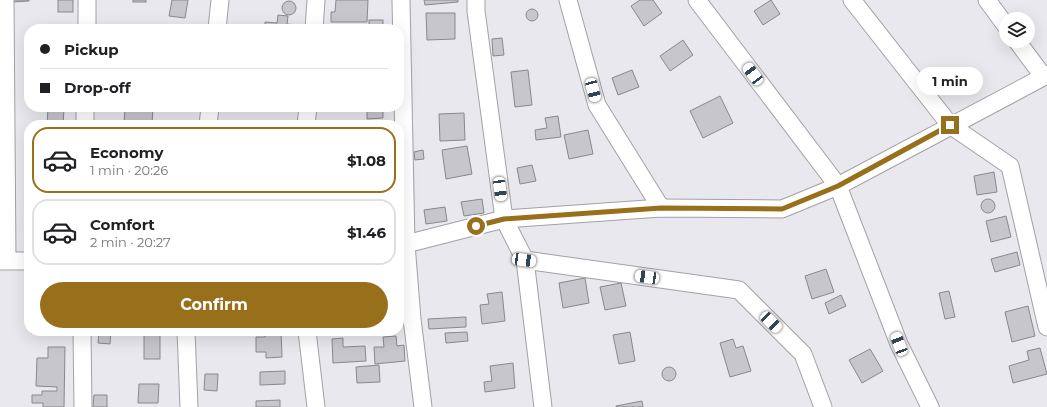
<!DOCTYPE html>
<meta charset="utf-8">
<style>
body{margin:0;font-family:Montserrat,sans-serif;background:#f2f2f2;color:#202124;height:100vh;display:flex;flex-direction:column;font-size:15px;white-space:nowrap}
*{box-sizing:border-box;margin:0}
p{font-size:13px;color:#757577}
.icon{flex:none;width:22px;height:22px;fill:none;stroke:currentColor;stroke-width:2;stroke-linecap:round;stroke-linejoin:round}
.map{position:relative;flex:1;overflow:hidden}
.drawer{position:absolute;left:24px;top:120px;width:380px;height:216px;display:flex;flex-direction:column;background:#fff;border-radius:16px;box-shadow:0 4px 16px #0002}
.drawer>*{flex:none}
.guide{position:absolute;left:24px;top:24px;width:380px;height:88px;border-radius:16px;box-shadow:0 4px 16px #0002;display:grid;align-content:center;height:88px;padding:0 16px;background:#fff}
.controls{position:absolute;left:999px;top:12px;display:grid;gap:8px}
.controls a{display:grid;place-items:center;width:36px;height:36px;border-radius:50%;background:#fff;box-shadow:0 4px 16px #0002;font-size:20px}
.end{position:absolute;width:18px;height:18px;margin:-9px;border:5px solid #986f1b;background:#fff;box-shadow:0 0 0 2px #fff}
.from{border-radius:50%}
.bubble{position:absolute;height:28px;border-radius:14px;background:#fff;box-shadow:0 4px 16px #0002;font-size:13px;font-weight:700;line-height:28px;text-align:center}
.car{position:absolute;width:12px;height:24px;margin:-12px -6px;border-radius:5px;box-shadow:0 0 3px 1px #0007;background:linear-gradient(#fff 24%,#345 0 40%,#fff 0 76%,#345 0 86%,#fff 0)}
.guide b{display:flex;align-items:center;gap:14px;height:38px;font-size:15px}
.guide b+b{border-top:1px solid #e0e0e0}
.guide i{width:10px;height:10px;background:#202124}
ul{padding:7px 0 0;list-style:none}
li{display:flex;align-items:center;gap:12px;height:66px;margin:0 8px 6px;padding:0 8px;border:2px solid #e0e0e0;border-radius:16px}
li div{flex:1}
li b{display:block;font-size:15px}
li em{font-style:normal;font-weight:700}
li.on{border-color:#986f1b}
li>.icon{width:36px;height:36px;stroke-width:1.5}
.button{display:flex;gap:8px;margin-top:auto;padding:8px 16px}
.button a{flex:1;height:46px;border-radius:24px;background:#986f1b;color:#fff;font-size:16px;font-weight:700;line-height:46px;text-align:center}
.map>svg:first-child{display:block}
.building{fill:#c6c6cc;stroke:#89888e}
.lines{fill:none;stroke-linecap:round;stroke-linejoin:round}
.minor-casing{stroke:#a1a1a7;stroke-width:19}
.minor{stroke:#fff;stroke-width:17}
.route{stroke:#986f1b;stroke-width:5}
</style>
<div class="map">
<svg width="1047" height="407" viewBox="0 0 1047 407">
<rect width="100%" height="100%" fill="#e9e8ee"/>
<!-- building -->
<g class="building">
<polygon points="12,0 29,0 29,1 12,2"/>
<rect x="58" y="0" width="15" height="12"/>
<rect x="133" y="0" width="13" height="2"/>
<polygon points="172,0 188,0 185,18 169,16"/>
<polygon points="336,0 368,0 367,22 331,22 331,12 335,12"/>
<polygon points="424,0 458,0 458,2 425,5"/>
<polygon points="640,0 653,0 662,13 644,26 631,6"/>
<polygon points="771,0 780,14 763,25 754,11"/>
<circle cx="289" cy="8" r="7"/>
<circle cx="532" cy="15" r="6"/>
<polygon points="426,13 455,13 455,39 427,40"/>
<polygon points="278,15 288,16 287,24 298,25 298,29 265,29 265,22 277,23"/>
<rect x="369" y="20" width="14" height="9"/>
<polygon points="502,38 504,55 493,56 492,39"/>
<polygon points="683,40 693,55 670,71 660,56"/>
<polygon points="528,70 532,105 515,107 511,72"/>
<polygon points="632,70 639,87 618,95 612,78"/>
<polygon points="720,96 733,123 703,138 690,111"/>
<polygon points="125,107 153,107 152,125 124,124"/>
<polygon points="367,107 383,107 383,118 367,119"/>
<polygon points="48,108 64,109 63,125 47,125"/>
<polygon points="464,113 465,140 440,141 439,114"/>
<polygon points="558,116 561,137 536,140 535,130 547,128 545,118"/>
<polygon points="588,130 593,154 569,159 564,135"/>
<polygon points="467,146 472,174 446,179 442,150"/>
<polygon points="423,150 424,159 415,160 414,152"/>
<polygon points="532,165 536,181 520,184 517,168"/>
<polygon points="994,172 997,192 977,195 974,176"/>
<polygon points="482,199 484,213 464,216 461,202"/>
<circle cx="988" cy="206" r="7"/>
<polygon points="445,207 447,221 426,224 424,210"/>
<polygon points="1006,216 1011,237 991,242 986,221"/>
<polygon points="1017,252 1020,265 995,272 991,259"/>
<polygon points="826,269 834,292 812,299 805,276"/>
<polygon points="585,278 589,303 563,308 559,283"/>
<polygon points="621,283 626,306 605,310 600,287"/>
<polygon points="949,291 955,317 945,319 939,293"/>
<polygon points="502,292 505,321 482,324 480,305 489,304 487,294"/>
<polygon points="841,295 846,306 829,314 825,303"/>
<polygon points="1028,306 1035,336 1012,342 1005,312"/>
<polygon points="466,317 466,327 429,329 428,319"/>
<polygon points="31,331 60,331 59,335 31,333"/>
<polygon points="99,331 111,331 110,344 98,343"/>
<polygon points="265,331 281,331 282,357 266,358 266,352 256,352 256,337 265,337"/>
<polygon points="467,332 468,341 446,343 445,333"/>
<polygon points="630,332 635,361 619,364 613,335"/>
<rect x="144" y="334" width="16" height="25"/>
<polygon points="396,336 397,346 404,345 405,361 375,364 374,347 384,347 383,337"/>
<polygon points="343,338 343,347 365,346 366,361 333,363 332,339"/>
<polygon points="733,339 736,348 743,346 751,371 730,377 720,343"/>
<polygon points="48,347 65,347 64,407 43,407 43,403 32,403 32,395 42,395 42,391 57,391 57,387 36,386 37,358 48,358"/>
<polygon points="1040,348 1047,374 1013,383 1009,366 1029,360 1027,351"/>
<polygon points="870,349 883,371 862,383 849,360"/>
<polygon points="513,363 515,388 485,392 484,382 492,381 490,366"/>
<polygon points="379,365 380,382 357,383 356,367"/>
<circle cx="669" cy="374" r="7"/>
<polygon points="285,371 285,384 260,385 260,372"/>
<polygon points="205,374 218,374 217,391 204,390"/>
<polygon points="139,384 159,384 158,403 138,403"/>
<polygon points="94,395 107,395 107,407 93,407"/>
<polygon points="280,400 280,407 256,407 256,401"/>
<polygon points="642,401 643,407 616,407 616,406"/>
</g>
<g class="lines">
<defs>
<g id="minor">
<polyline points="5,0 7,260"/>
<polyline points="401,0 406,244 412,319 423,407"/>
<polyline points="476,0 476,11 504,219 525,260 543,407"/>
<polyline points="568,0 597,105 661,208"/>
<polyline points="697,0 838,186 899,344 930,407"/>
<polyline points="852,0 950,125 1010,166 1047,327"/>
<polyline points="987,0 1006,26"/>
<polyline points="87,29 87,0"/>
<polyline points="217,29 220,0"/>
<polyline points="314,29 316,0"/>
<polyline points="1017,41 1043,76"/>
<polyline points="85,125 85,107"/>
<polyline points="208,125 210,107"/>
<polyline points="306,125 308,107"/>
<polyline points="399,244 406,244 504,219 661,208 782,209 838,186 1047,75"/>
<polyline points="525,260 739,290 803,354 823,407"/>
<polyline points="0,261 29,261"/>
<polyline points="82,331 83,407"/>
<polyline points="186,331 189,407"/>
<polyline points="307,331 316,407"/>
</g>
</defs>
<!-- minor casing -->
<use href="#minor" class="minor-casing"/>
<!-- minor -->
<use href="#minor" class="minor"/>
</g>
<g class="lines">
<!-- route -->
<polyline class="route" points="476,226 504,219 661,208 782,209 838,186 950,125"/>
</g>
</svg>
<div class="controls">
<a><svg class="icon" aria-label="layers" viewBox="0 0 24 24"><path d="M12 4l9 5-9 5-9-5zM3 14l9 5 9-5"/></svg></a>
</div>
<i class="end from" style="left:476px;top:226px"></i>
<i class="end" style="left:950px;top:125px"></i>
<div class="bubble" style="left:917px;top:67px;width:66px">1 min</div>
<i class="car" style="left:753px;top:74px;rotate:323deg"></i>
<i class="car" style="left:593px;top:90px;rotate:165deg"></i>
<i class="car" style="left:500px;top:189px;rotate:172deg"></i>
<i class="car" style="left:524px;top:260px;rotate:98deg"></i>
<i class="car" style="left:647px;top:277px;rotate:278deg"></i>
<i class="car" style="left:771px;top:322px;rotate:134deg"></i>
<i class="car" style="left:899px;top:344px;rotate:339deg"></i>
<div class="guide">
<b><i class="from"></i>Pickup</b>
<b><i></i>Drop-off</b>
</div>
<section class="drawer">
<ul>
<li class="on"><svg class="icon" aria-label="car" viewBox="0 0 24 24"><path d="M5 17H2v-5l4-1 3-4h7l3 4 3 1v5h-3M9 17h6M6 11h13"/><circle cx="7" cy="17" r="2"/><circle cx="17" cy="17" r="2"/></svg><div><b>Economy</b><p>1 min · 20:26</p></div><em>$1.08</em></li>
<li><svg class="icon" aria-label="car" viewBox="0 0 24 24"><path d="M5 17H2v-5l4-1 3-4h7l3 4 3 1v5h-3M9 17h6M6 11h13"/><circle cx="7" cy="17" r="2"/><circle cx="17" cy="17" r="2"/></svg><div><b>Comfort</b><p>2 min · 20:27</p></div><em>$1.46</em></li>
</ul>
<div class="button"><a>Confirm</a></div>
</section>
</div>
